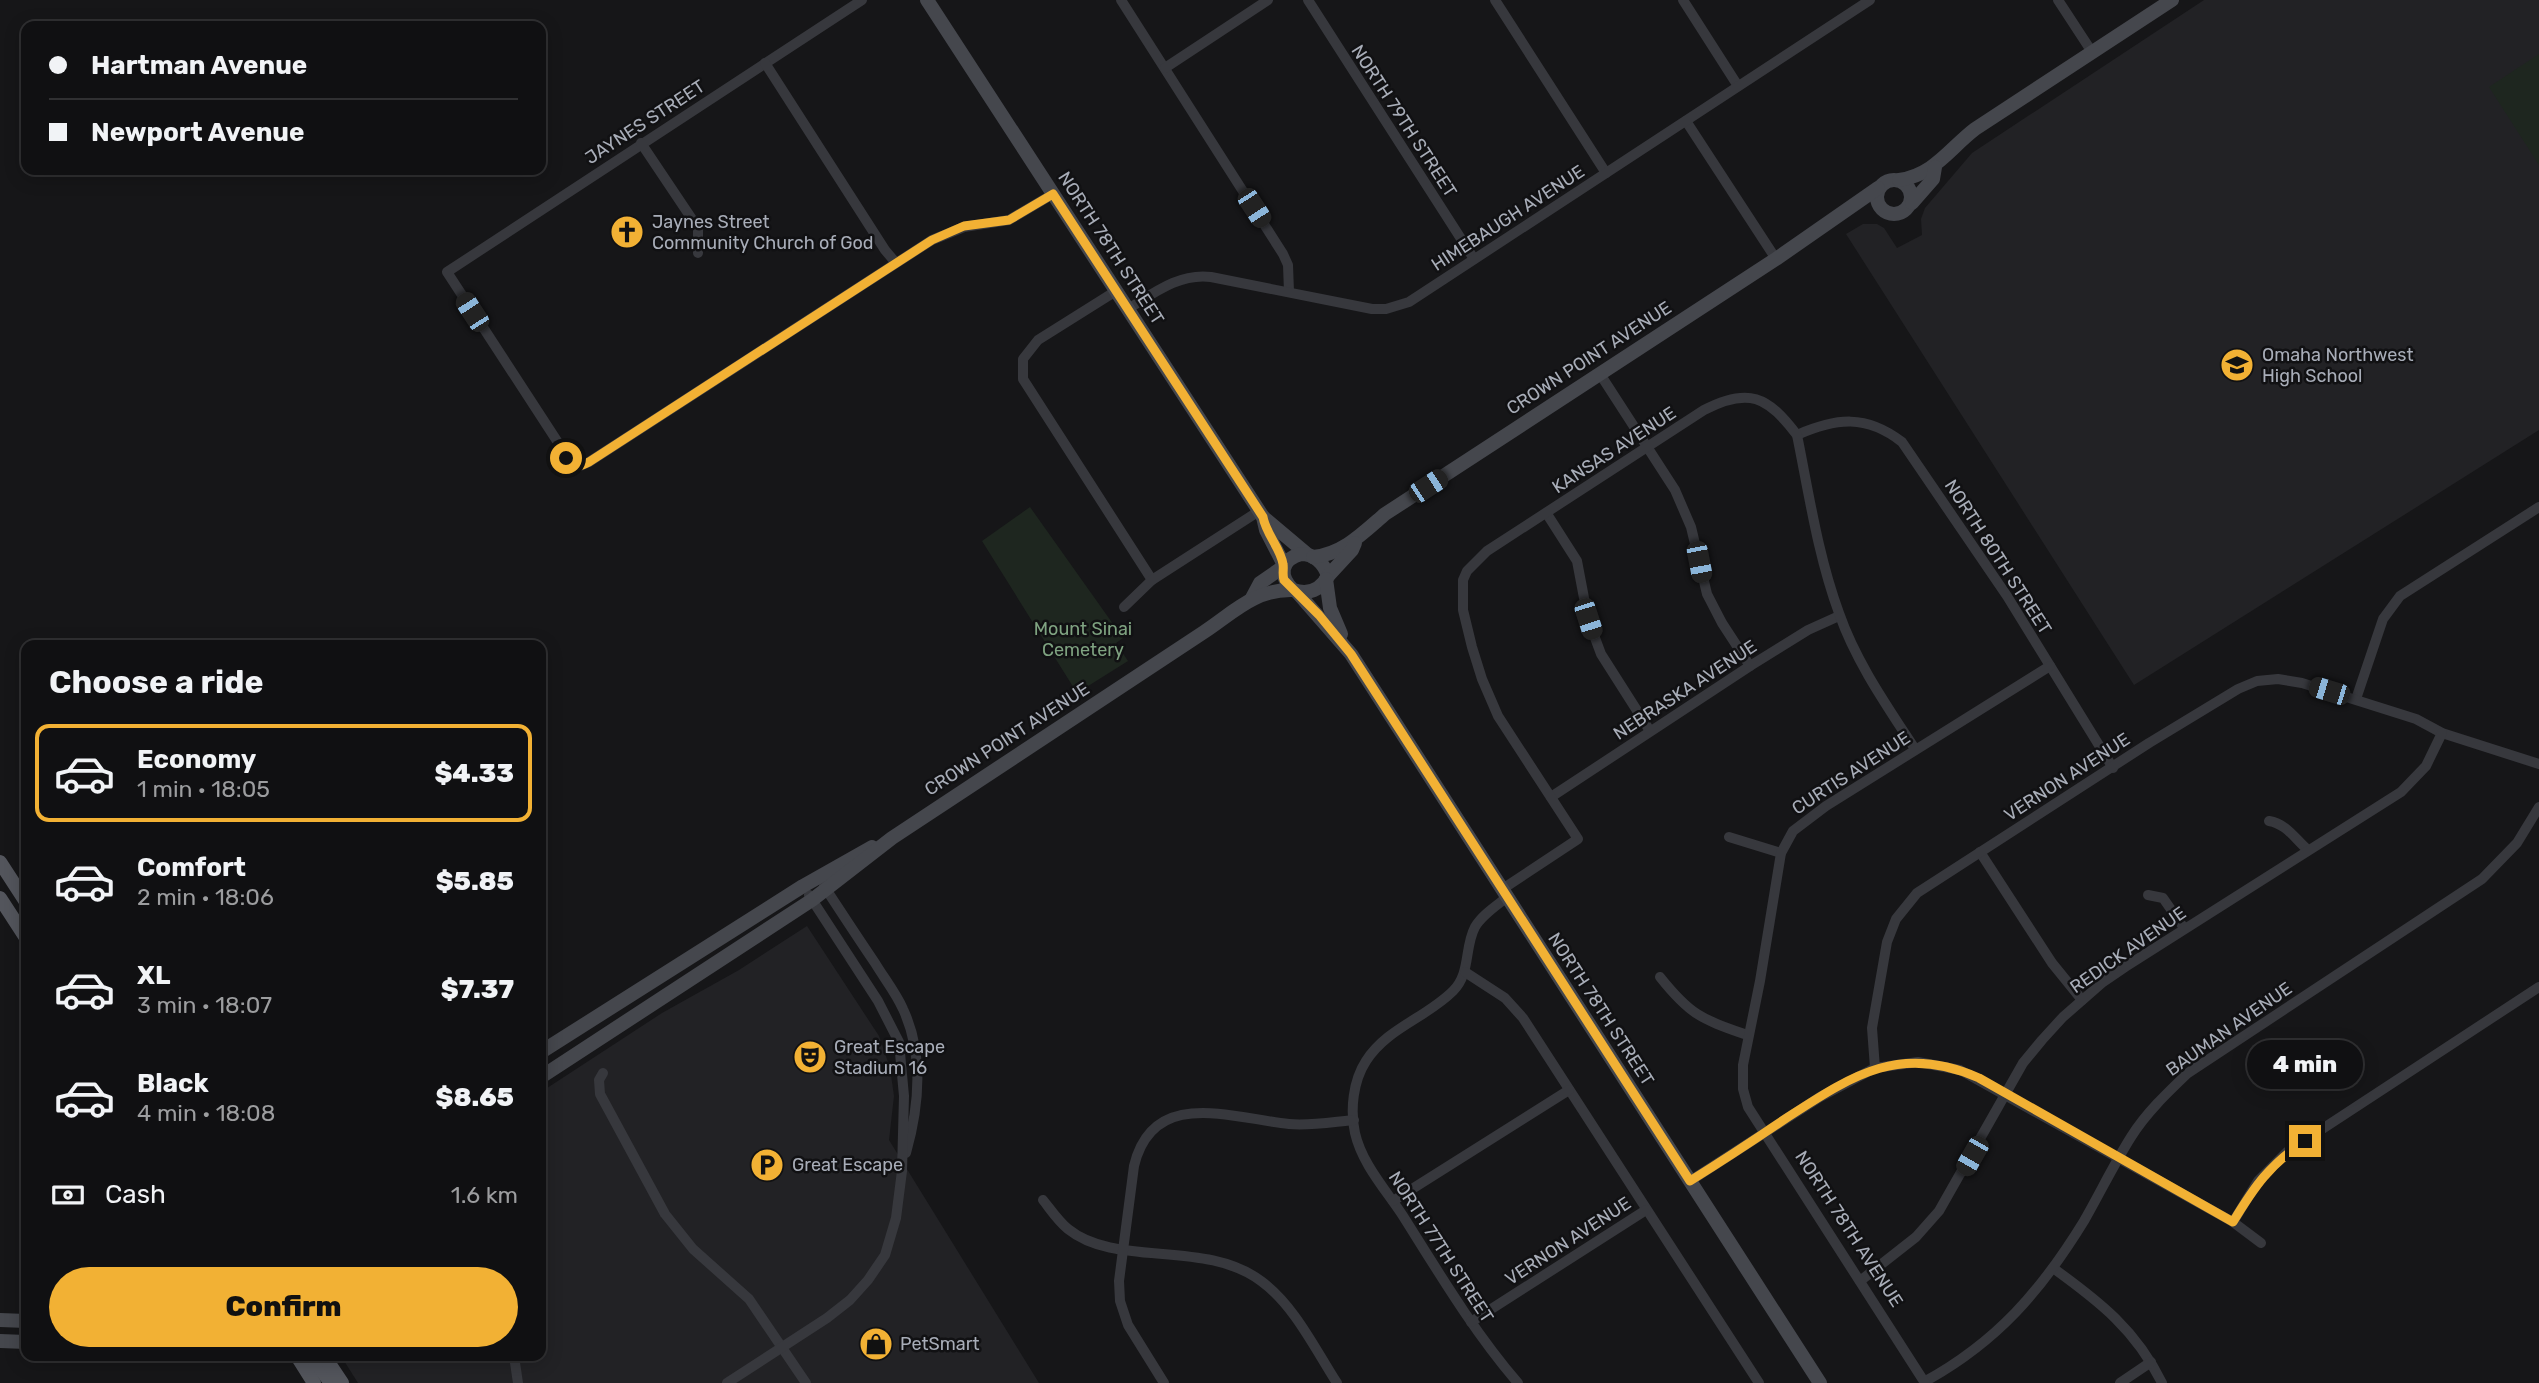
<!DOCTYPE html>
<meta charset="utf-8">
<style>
body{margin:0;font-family:Rubik,sans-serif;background:#19191b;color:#f1f3f6;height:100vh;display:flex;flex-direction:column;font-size:26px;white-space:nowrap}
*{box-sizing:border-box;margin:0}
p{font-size:23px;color:#9c9d9f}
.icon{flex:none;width:38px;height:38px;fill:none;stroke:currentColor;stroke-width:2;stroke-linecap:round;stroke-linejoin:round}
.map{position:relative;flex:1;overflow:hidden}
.panel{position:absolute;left:21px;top:640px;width:525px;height:721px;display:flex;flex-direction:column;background:#101012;border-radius:14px;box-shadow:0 4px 18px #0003,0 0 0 2px #303032}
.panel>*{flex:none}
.guide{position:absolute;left:21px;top:21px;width:525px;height:154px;border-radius:14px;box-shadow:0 4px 18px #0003,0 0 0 2px #303032;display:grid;align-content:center;height:154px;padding:0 28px;background:#101012}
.end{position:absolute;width:32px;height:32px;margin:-16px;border:9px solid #f2b134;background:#111;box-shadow:0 0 0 4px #111}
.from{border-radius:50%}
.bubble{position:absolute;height:49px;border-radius:24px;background:#101012;box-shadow:0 4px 18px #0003,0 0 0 2px #303032;font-size:23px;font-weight:800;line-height:49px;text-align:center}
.car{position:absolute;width:21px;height:42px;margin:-21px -10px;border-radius:9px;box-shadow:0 0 5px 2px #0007;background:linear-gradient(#222 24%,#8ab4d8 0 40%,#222 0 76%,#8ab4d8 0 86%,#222 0)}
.guide b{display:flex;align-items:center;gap:24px;height:66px;font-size:26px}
.guide b+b{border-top:2px solid #303032}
.guide i{width:18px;height:18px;background:#f1f3f6}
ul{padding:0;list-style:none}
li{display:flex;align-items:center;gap:21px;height:98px;margin:0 14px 10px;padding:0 14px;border:4px solid transparent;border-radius:14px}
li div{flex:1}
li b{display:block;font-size:26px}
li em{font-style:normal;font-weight:800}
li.active{border-color:#f2b134}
li>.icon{width:63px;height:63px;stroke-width:1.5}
h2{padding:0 28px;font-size:32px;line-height:84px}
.pay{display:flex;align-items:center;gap:18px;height:77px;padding:0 28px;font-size:26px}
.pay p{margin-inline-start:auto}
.cta{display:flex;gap:14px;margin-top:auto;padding:14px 28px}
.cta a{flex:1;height:80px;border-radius:42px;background:#f2b134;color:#111;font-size:28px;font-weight:800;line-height:80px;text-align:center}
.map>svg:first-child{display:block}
.built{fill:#222225}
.green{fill:#1e261f}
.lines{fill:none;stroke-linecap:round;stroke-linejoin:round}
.street{stroke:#37383d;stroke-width:10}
.secondary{stroke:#45474d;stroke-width:14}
.primary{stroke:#53555c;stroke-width:14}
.route{stroke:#f2b134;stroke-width:9}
.labels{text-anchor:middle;stroke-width:5;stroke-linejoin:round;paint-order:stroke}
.street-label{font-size:18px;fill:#a8adb8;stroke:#111113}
.poi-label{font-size:18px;fill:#a8adb8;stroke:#111113;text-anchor:start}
.park-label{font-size:18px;fill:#7fa381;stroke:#111113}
</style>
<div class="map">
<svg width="2539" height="1383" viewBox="0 0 2539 1383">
<rect width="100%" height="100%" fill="#161618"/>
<!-- built -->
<g class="built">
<polygon points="2204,0 2539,0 2539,430 2134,685 1846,234 1863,224 1877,224 1884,228 1897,248 1922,235 1921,219 1925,208 1972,153"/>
<polygon points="807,926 879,1036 890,1068 894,1096 889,1140 1039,1383 358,1383 341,1356 541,1356 541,1092 662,1013 739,970"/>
</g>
<!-- green -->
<g class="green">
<polygon points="2539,54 2539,165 2489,87"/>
<polygon points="1030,507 1123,638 1116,643 1128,661 1077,693 982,541"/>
</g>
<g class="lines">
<!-- street -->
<g class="street">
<polyline points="862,0 447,272 572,464 580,466 589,462 932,240 964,227 1009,220 1053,194"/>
<polyline points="1121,0 1283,254 1288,265 1289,292"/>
<polyline points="1308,0 1474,259"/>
<polyline points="1495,0 1606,173"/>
<polyline points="1683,0 1738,86"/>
<polyline points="2058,0 2092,52"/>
<polyline points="765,63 885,250 896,263"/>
<polyline points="1165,68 1268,0"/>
<polyline points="1686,121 1776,259"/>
<polyline points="641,143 698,228 698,253"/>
<polyline points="1116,291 1038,340 1023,359 1023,379 1152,580"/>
<path d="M1128,309C1154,293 1179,273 1211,277L1372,309H1386L1409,302L1870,0"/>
<polyline points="1600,374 1675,490 1691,527 1707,594 1722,623 1750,666"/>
<path d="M1797,435C1836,418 1866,414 1902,442L2007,596L2113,768"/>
<polyline points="1547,514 1577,561 1588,619 1601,654 1650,731"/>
<polyline points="1124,607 1152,580 1259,511"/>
<polyline points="2356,699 2383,619 2400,596 2539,507"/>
<polyline points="1551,797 1750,666 1808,630 1839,616"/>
<path d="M2269,821C2287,824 2295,839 2308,850"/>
<polyline points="1729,837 1781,853"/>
<polyline points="1980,852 2052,963 2082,1000"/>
<path d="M824,886C841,912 858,938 875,963C884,978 896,993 903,1009C924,1054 919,1107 906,1153"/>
<path d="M1501,890L1578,839L1498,716L1482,679L1472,647L1463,610V580L1467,571L1487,551L1704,410C1748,387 1768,396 1797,435C1809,494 1818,556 1839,613C1856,662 1887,706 1915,749"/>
<polyline points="2148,895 2163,898 2184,928"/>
<path d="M1506,898C1496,906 1482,915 1475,927C1464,948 1471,973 1453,991C1426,1018 1387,1028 1366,1061C1353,1081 1350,1110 1355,1133C1362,1164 1386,1190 1403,1216C1439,1273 1474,1332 1518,1383"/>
<polyline points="1465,972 1505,998 1523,1018 1759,1383"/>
<path d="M1660,977C1691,1016 1702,1019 1747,1035"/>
<polyline points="1875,1068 1918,1062 1960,1070 2233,1222 2261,1243"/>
<polyline points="603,1073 599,1080 600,1094 665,1214 693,1249 749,1299 806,1383"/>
<polyline points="1690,1181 1820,1097 1875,1068 1872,1028 1887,942 1896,919 1917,893 2149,743 2238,689 2257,681 2278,679 2302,683 2416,719 2442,733 2539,764"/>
<path d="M1043,1200C1051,1210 1058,1221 1068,1229C1116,1268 1205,1239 1261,1281C1294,1305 1315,1349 1337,1383"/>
<polyline points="1393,1201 1569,1090"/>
<polyline points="2233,1222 2258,1181 2287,1152 2539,987"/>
<path d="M2053,1268C2100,1302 2136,1330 2162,1383"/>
<polyline points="1860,1281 1916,1237 1939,1211 2023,1063 2042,1040 2063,1017 2103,982 2125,967 2401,792 2426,766 2442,733"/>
<polyline points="1471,1322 1646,1210"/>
<polyline points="514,1356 518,1383"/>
<path d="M1924,1382C1997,1342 2041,1291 2084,1221C2100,1193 2114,1164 2131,1137C2146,1113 2167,1093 2188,1073L2482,879L2517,843L2539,807"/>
<polyline points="727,1383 827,1318 850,1300 868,1280 885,1255 896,1218 902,1171 904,1096 899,1042 878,1001 809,895"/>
<path d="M1164,1383L1128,1325L1120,1301L1119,1281L1134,1166C1153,1087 1231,1118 1289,1124C1310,1126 1332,1122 1354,1120"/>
<polyline points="1925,1383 1748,1107 1743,1089 1743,1065 1760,981 1781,853 1793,831 1826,806 2050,666"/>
<polyline points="2120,1383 2151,1362"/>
</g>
<!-- secondary -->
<g class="secondary">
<polyline points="927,0 1263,517 1307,554"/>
<circle cx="1894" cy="197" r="17"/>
<path d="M1899,180C1934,175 1949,149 1975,129L2172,0"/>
<polyline points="1912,203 1933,179 1935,167"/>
<polyline points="1263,517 1266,530 1284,565"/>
<path d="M1301,554C1314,554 1324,563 1328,576C1321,590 1308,595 1293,590C1279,576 1280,560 1301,554Z"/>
<path d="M1313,557C1343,554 1363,533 1385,514L1776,259L1878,188"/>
<polyline points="1328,576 1352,550 1355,543"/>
<polyline points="1326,579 1330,608 1341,634"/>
<polyline points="1297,592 1351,654 1820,1383"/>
<polyline points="1252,598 1260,583 1283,567"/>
<polyline points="541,1052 803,886 872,847"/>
<path d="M541,1077L812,900L892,838L1204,632C1234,612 1255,589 1293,590"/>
<polyline points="0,1320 26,1321"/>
<polyline points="0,1341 26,1342"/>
</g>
<!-- primary -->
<g class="primary">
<polyline points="0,862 26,902"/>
<polyline points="0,898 26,938"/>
<polyline points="297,1356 314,1383"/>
<polyline points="311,1356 331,1383"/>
<polyline points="324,1356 342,1383"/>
</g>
</g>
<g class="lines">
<!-- route -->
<path class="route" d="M566,458C575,467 578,468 589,462L932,240L964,226L1009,220L1053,194L1263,517C1266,534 1281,549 1283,564C1284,569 1282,574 1284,580L1319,615L1351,654L1690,1181C1722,1161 1754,1140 1785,1119C1850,1077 1899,1042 1979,1078L2233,1222C2254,1187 2270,1164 2305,1141"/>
</g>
<!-- icons -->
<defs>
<symbol id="church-disc" viewBox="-11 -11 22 22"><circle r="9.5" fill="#f2b134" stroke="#111113"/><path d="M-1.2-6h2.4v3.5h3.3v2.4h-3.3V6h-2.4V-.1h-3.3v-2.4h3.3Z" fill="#111"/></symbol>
<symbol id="school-disc" viewBox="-11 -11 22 22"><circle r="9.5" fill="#f2b134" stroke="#111113"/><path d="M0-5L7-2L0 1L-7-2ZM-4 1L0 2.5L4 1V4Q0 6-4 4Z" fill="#111"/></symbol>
<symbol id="theatre-disc" viewBox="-11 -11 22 22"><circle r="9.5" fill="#f2b134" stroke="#111113"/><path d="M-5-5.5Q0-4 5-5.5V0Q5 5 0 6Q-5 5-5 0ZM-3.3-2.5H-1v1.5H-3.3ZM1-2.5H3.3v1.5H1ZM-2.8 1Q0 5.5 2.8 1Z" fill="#111"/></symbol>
<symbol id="parking-disc" viewBox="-11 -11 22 22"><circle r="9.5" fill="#f2b134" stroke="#111113"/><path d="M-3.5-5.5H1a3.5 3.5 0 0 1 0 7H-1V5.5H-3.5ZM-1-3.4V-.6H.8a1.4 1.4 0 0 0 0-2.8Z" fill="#111"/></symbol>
<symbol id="shop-disc" viewBox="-11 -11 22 22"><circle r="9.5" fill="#f2b134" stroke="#111113"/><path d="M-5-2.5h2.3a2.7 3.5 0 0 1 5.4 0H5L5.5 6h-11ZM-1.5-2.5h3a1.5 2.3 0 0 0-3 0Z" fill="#111"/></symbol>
</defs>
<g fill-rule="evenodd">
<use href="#church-disc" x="608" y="213" width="38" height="38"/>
<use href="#school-disc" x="2218" y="346" width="38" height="38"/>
<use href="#theatre-disc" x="791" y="1038" width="38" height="38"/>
<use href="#parking-disc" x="748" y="1146" width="38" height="38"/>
<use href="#shop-disc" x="857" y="1325" width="38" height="38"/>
</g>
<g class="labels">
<!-- street labels -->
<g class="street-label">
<text transform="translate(1404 121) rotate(57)" y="6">NORTH 79TH STREET</text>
<text transform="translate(645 122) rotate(-33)" y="6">JAYNES STREET</text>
<text transform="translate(1508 218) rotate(-33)" y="6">HIMEBAUGH AVENUE</text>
<text transform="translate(1111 248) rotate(57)" y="6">NORTH 78TH STREET</text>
<text transform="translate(1589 358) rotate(-33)" y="6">CROWN POINT AVENUE</text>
<text transform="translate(1614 450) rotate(-33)" y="6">KANSAS AVENUE</text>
<text transform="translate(1998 557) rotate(57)" y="6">NORTH 80TH STREET</text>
<text transform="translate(1685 690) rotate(-33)" y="6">NEBRASKA AVENUE</text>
<text transform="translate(1007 739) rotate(-33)" y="6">CROWN POINT AVENUE</text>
<text transform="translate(1851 773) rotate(-33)" y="6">CURTIS AVENUE</text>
<text transform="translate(2067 777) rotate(-33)" y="6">VERNON AVENUE</text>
<text transform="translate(2128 950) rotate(-35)" y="6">REDICK AVENUE</text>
<text transform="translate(1601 1009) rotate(57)" y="6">NORTH 78TH STREET</text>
<text transform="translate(2229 1029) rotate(-35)" y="6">BAUMAN AVENUE</text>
<text transform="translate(1849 1229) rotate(57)" y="6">NORTH 78TH AVENUE</text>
<text transform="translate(1568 1241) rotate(-33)" y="6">VERNON AVENUE</text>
<text transform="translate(1441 1247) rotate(57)" y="6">NORTH 77TH STREET</text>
</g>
<!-- poi labels -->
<g class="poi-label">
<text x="652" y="228">Jaynes Street<tspan x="652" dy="21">Community Church of God</tspan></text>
<text x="2262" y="361">Omaha Northwest<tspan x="2262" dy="21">High School</tspan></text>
<text x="834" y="1053">Great Escape<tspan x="834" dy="21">Stadium 16</tspan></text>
<text x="792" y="1171">Great Escape</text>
<text x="900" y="1350">PetSmart</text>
</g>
<!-- park labels -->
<g class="park-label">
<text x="1083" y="635">Mount Sinai<tspan x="1083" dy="21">Cemetery</tspan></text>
</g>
</g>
</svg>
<i class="end from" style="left:566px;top:458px"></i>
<i class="end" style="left:2305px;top:1141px"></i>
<div class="bubble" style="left:2247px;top:1040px;width:116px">4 min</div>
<i class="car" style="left:1254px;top:208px;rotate:147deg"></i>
<i class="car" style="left:472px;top:312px;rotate:327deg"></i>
<i class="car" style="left:1428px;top:486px;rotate:57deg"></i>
<i class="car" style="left:1699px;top:562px;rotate:169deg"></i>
<i class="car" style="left:1588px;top:619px;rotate:162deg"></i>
<i class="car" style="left:2329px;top:691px;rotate:287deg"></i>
<i class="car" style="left:1972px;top:1156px;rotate:210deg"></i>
<div class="guide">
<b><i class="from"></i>Hartman Avenue</b>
<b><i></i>Newport Avenue</b>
</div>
<section class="panel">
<h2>Choose a ride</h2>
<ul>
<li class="active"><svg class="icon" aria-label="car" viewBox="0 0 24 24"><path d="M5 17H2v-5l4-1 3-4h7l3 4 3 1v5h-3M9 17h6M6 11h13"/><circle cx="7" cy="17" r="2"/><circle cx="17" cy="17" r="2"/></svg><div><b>Economy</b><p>1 min · 18:05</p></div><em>$4.33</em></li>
<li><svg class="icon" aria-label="car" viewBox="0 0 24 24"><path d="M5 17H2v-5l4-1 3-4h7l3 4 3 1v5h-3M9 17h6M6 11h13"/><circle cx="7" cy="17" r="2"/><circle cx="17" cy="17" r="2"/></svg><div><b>Comfort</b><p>2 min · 18:06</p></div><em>$5.85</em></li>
<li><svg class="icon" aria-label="car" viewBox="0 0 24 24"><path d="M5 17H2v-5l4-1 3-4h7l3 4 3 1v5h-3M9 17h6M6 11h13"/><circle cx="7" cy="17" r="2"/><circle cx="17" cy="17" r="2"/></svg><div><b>XL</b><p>3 min · 18:07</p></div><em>$7.37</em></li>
<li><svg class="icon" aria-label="car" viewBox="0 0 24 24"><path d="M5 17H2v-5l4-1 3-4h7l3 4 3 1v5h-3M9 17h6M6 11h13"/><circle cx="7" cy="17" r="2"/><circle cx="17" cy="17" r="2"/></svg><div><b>Black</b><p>4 min · 18:08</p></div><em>$8.65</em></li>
</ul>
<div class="pay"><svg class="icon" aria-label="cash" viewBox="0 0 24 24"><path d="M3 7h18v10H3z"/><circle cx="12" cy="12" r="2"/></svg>Cash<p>1.6 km</p></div>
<div class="cta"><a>Confirm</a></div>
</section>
</div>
